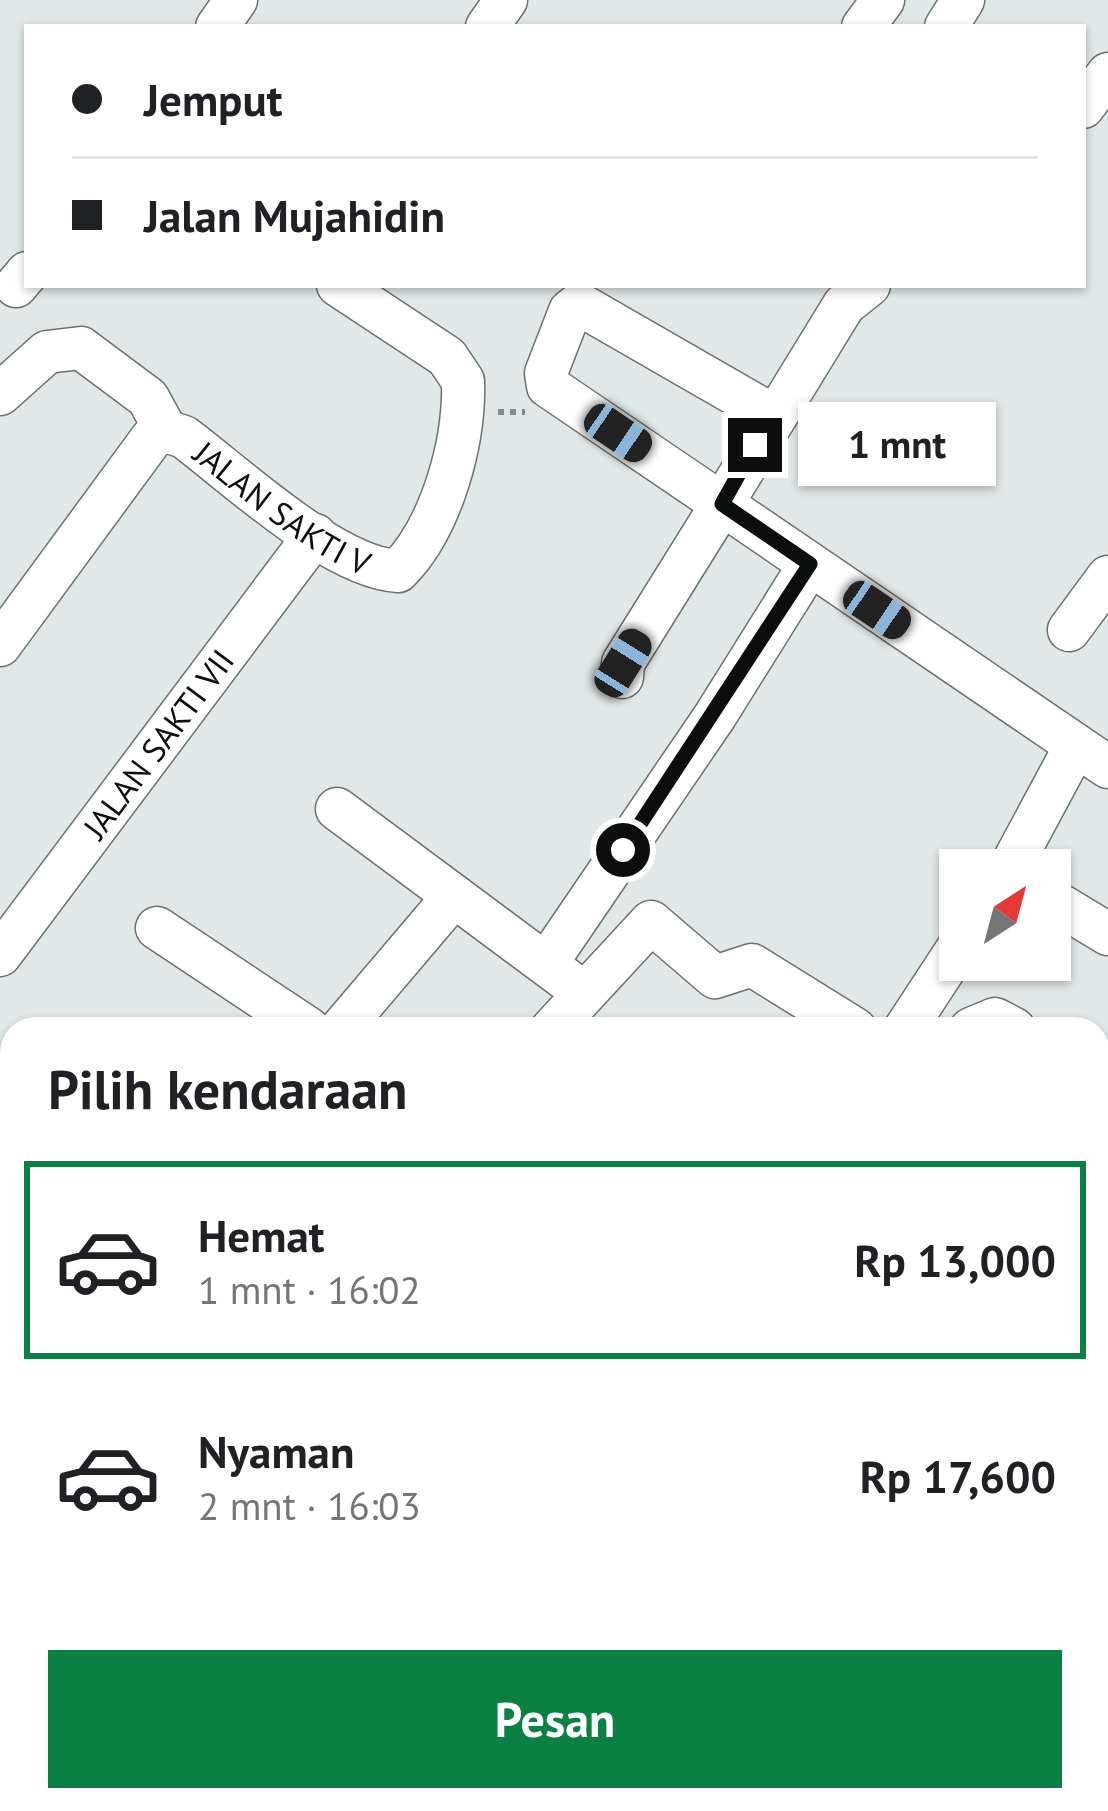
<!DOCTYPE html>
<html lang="id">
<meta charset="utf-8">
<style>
body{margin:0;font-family:"PT Sans",sans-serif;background:#f6f6f6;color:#202124;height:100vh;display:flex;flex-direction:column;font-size:45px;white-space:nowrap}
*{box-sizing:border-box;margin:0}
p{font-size:39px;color:#757577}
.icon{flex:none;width:66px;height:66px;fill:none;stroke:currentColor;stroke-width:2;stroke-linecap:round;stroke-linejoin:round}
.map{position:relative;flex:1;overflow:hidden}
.details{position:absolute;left:0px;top:1017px;width:1110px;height:795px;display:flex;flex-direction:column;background:#fff;border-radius:36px 36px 0 0;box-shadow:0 3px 9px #0004}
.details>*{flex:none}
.guide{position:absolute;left:24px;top:24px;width:1062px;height:264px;border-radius:0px;box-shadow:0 3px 9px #0004;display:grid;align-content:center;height:264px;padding:0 48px;background:#fff}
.needle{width:78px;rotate:36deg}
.fabs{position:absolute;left:939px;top:849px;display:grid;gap:24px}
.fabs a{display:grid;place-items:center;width:132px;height:132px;border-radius:0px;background:#fff;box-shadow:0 3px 9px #0004;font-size:60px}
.end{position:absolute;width:54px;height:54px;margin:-27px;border:15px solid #0b0e0d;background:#fff;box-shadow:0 0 0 6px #fff}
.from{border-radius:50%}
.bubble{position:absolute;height:84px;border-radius:0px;background:#fff;box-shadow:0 3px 9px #0004;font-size:39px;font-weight:700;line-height:84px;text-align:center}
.car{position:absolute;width:36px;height:72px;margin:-36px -18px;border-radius:15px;box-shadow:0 0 9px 3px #0007;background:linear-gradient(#222 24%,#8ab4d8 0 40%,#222 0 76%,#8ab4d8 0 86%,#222 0)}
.guide b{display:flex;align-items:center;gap:42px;height:114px;font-size:45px}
.guide b+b{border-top:3px solid #e0e0e0}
.guide i{width:30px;height:30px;background:#202124}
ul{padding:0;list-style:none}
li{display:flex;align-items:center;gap:36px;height:198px;margin:0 24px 18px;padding:0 24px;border:6px solid transparent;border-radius:0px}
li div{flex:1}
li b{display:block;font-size:45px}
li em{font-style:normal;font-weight:700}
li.active{border-color:#0b8043}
li>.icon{width:108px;height:108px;stroke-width:1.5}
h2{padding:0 48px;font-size:54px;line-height:144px}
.button{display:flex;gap:24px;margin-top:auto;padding:24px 48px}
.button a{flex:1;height:138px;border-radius:0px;background:#0b8043;color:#fff;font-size:48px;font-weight:700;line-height:138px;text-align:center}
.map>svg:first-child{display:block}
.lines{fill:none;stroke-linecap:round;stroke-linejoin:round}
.minor-casing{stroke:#6b7171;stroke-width:45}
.path{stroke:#858b8a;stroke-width:6;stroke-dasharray:6 6;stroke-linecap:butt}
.minor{stroke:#fff;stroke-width:42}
.route{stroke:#0b0e0d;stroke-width:15}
.labels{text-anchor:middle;stroke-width:9;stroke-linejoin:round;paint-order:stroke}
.street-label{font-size:33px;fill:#0b0e0d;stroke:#eef5f4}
</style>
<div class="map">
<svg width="1108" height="1811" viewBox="0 0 1108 1811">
<rect width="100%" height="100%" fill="#e1e8e7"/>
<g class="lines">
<defs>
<g id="minor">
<polyline points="217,27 236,0"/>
<polyline points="487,27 506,0"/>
<polyline points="863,27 883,0"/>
<polyline points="946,27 963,0"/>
<polyline points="1083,107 1108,74"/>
<polyline points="869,285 844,305 722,504 1108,767"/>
<polyline points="16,286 27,273"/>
<polyline points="0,394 47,352 81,348 148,398 166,431"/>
<path id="s1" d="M166,431L184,437C236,476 334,568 398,571C442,527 465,441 463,381L447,357L338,285"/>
<polyline points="1069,630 1108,577"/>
<polyline points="0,645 152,438 166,431"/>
<polyline points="622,677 623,663 722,504 548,386 546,373 570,311 579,304 772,415"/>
<polyline points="337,809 567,980"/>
<polyline points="1009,870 1075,747"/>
<polyline points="1050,899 1108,934"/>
<polyline points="157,928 309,1029"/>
<path id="s2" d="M0,955L315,535"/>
<polyline points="546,964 715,716 810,564"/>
<polyline points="341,1029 454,896"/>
<polyline points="552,1029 651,922 715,977 752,965 855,1029"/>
<polyline points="905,1029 960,945"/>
<polyline points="971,1029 995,1019 1014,1029"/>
<polyline points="1098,1081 1108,1087"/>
<polyline points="1108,1144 1108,1153"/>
<polyline points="1098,1319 1108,1326"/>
<polyline points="1098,1396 1108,1379"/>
<polyline points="0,1410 12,1411"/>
<polyline points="0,1596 12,1600"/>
<polyline points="1098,1613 1108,1620"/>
<polyline points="0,1696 12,1701"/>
<polyline points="1098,1793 1108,1798"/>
<polyline points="301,1800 305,1811"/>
<polyline points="796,1800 800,1811"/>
<polyline points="96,1811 101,1800"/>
<polyline points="524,1811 530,1800"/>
</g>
</defs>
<!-- minor casing -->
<use href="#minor" class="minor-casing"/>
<!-- path -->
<polyline class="path" points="498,412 525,412"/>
<!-- minor -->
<use href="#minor" class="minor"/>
</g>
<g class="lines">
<!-- route -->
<polyline class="route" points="623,850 810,564 722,504 755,445"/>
</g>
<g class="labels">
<!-- street labels -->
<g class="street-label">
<text dy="12" stroke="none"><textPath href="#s1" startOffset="141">JALAN SAKTI V</textPath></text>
<text dy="12" stroke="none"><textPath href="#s2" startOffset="264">JALAN SAKTI VII</textPath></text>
</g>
</g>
</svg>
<div class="fabs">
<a><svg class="needle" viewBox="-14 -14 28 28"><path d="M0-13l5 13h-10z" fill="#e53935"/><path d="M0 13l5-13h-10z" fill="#757577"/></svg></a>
</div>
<i class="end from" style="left:623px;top:850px"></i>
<i class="end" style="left:755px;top:445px"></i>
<div class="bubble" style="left:798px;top:402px;width:198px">1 mnt</div>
<i class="car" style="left:618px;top:433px;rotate:124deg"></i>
<i class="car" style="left:877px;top:610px;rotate:124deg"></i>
<i class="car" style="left:623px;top:663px;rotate:32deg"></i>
<div class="guide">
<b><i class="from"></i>Jemput</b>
<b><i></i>Jalan Mujahidin</b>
</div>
<section class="details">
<h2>Pilih kendaraan</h2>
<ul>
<li class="active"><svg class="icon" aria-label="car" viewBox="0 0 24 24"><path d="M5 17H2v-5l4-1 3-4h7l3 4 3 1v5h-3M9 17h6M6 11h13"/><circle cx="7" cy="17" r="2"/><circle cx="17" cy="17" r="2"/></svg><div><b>Hemat</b><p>1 mnt · 16:02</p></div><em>Rp 13,000</em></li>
<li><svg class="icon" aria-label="car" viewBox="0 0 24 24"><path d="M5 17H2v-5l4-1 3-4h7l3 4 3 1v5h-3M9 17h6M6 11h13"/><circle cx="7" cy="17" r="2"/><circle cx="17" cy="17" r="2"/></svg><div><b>Nyaman</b><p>2 mnt · 16:03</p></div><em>Rp 17,600</em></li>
</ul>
<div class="button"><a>Pesan</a></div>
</section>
</div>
